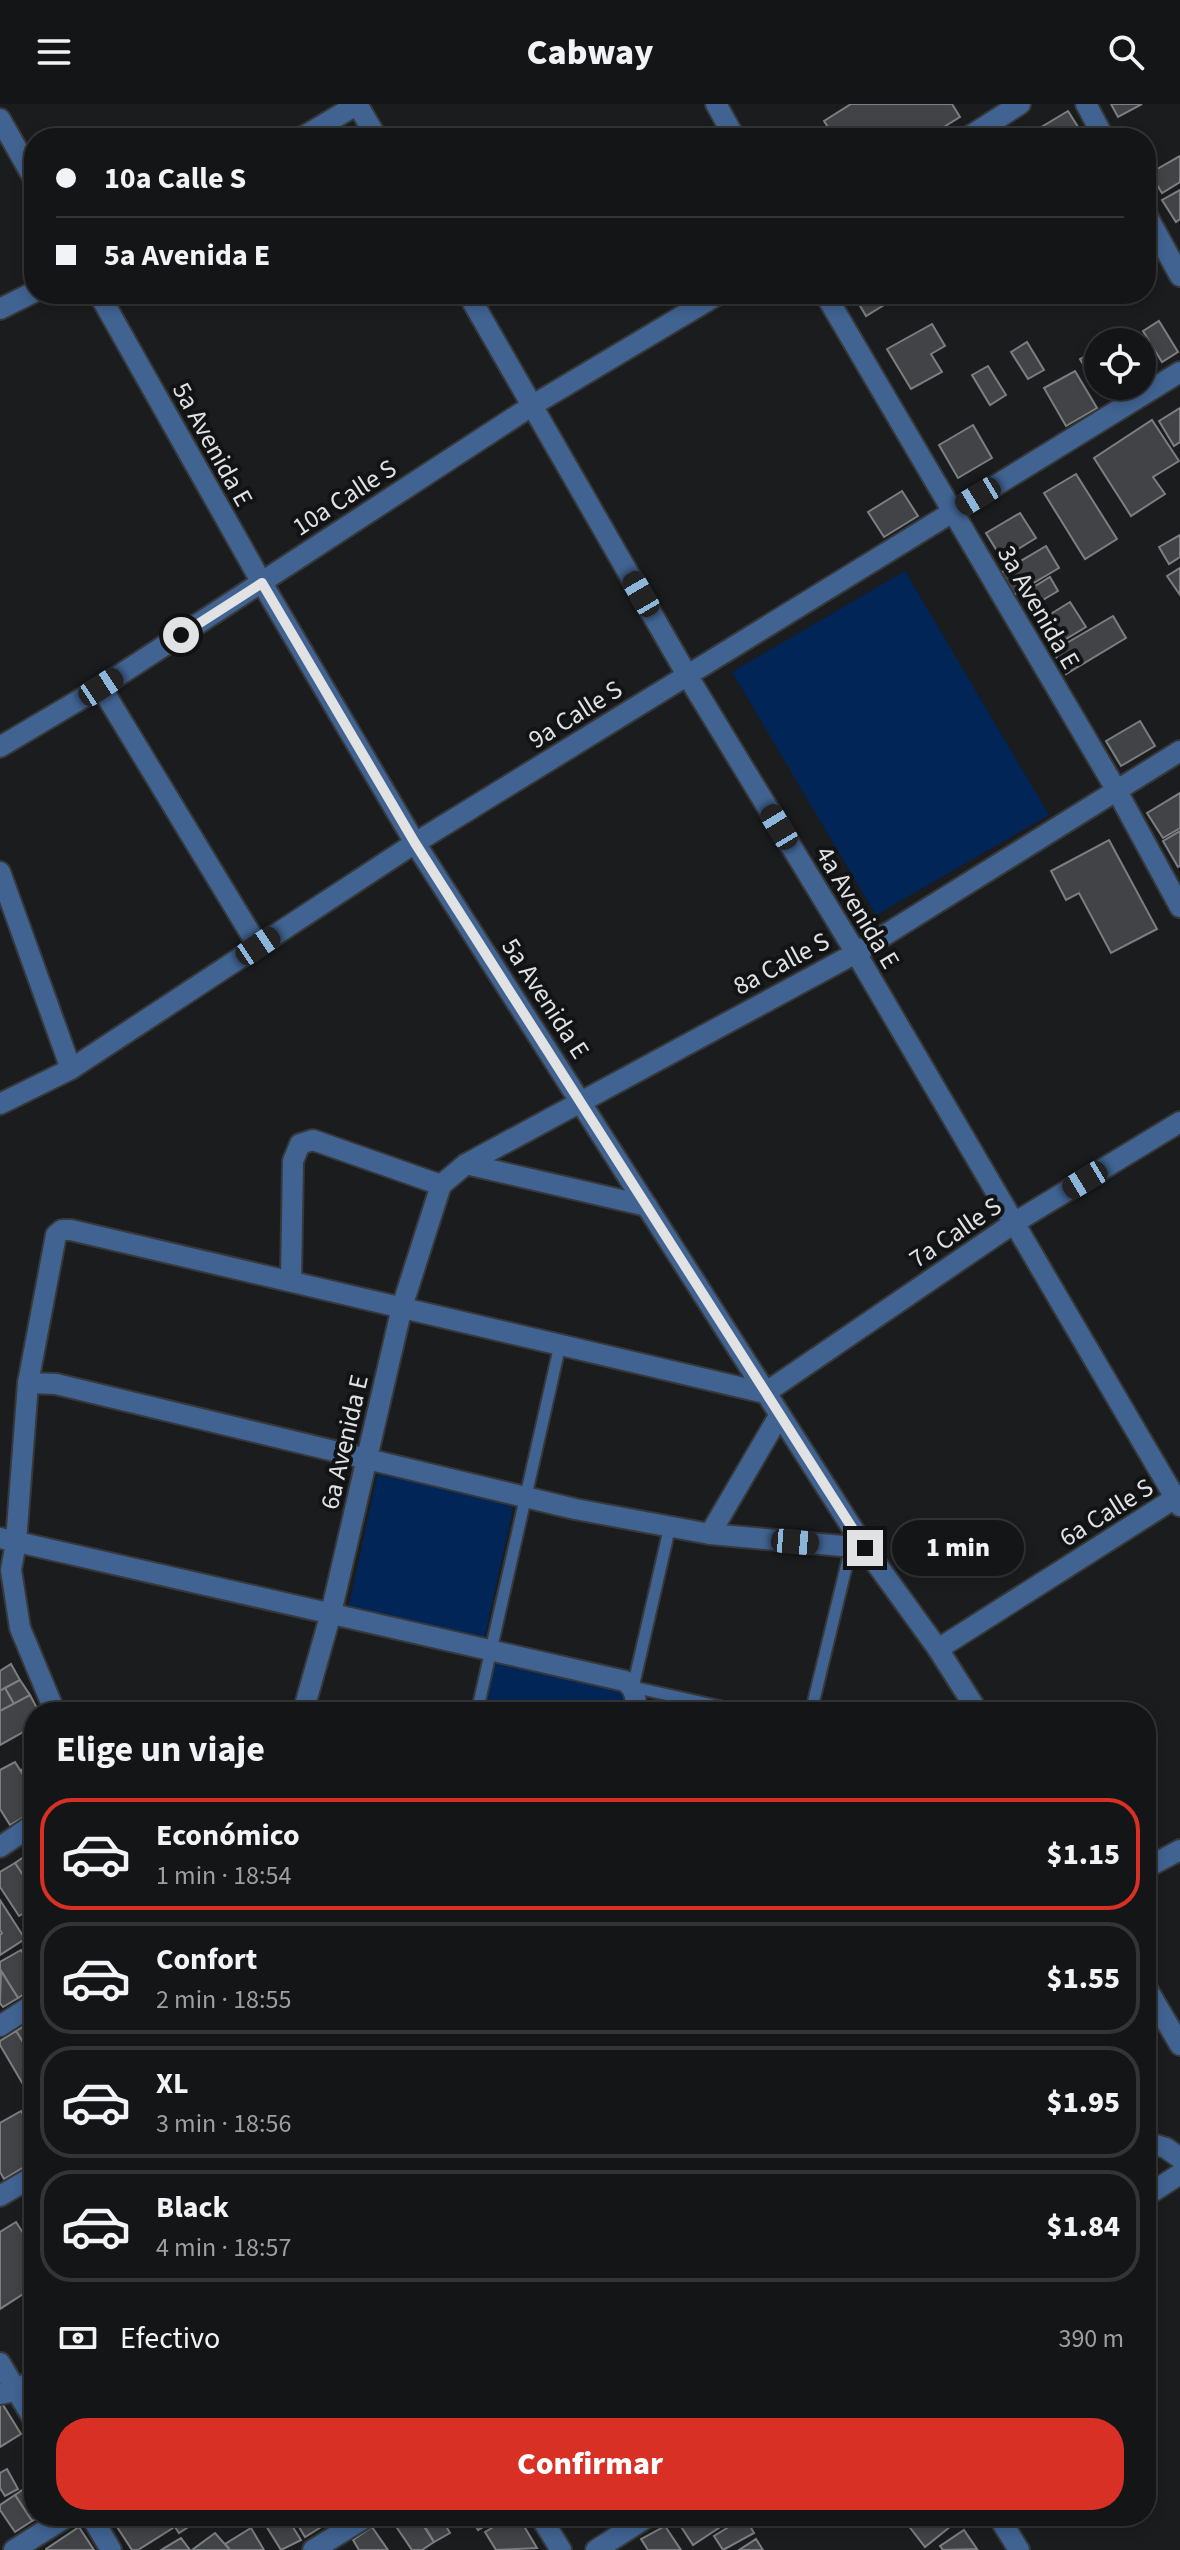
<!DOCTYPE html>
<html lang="es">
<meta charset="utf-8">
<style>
body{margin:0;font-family:"Source Sans 3",sans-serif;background:#1d1e1f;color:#f1f3f6;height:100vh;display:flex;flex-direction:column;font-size:30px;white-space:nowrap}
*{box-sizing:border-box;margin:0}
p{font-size:26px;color:#9d9fa1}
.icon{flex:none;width:44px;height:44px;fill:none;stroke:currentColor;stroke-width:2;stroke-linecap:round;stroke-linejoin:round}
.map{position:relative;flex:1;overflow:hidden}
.side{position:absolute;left:24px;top:1598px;width:1132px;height:824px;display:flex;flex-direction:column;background:#141516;border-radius:32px;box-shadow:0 4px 12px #0003,0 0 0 2px #333435}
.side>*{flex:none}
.top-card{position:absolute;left:24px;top:24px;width:1132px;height:176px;border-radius:32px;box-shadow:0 4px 12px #0003,0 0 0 2px #333435;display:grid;align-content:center;height:176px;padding:0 32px;background:#141516}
.fabs{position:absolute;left:1084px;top:224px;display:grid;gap:16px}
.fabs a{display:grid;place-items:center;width:72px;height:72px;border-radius:50%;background:#141516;box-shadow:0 4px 12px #0003,0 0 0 2px #333435;font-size:40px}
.end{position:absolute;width:36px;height:36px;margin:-18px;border:10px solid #e1e2e4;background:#111;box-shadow:0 0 0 4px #111}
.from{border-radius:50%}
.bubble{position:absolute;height:56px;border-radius:28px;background:#141516;box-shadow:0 4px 12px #0003,0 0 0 2px #333435;font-size:26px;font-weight:800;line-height:56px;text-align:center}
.car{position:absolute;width:24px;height:48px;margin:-24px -12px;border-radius:10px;box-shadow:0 0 6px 2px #0007;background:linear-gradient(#222 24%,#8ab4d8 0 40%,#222 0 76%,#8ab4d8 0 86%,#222 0)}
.top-card b{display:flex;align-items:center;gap:28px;height:76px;font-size:30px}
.top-card b+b{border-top:2px solid #333435}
.top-card i{width:20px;height:20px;background:#f1f3f6}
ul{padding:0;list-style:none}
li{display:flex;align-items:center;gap:24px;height:112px;margin:0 16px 12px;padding:0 16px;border:4px solid #333435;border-radius:32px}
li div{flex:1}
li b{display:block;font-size:30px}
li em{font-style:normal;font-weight:800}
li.on{border-color:#d93025}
li>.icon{width:72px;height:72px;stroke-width:1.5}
h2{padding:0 32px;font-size:36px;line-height:96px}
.pay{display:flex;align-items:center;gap:20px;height:88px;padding:0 32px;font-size:30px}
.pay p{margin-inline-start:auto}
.primary-button{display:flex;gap:16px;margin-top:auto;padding:16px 32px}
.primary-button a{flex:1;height:92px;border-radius:32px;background:#d93025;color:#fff;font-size:32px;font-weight:800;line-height:92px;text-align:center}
header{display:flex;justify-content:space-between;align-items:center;height:104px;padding:0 32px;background:#141516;font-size:36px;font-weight:800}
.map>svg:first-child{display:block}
.green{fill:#002556}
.building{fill:#414346;stroke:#7c7f81;stroke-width:2}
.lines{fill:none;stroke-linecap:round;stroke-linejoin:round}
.service-casing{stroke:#36383a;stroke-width:15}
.minor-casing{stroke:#36383a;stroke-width:24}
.service{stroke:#406391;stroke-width:11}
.minor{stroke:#406391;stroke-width:20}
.route{stroke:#e1e2e4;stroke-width:10}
.labels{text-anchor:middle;stroke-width:8;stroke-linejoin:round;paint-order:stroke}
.street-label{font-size:26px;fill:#e1e2e4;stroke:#111315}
</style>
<header><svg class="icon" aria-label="menu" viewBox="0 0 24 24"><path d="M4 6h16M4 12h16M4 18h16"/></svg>Cabway<svg class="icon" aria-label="search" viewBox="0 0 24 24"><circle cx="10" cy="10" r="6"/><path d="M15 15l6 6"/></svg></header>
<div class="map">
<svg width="1180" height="2446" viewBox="0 0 1180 2446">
<rect width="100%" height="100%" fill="#1a1c1e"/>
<!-- green -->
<g class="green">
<polygon points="905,467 1049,711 876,811 732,568"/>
<polygon points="378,1367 514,1400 484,1536 348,1505"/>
<polygon points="493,1554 619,1583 627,1597 627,1608 481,1608"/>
</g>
<!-- building -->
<g class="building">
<polygon points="851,0 952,0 960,13 926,34 835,34 824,17"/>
<polygon points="1111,0 1142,0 1118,13"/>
<polygon points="1068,7 1085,34 1023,34"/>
<polygon points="1180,52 1180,78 1162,89 1150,69"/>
<polygon points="1180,86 1180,115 1176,118 1162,96"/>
<polygon points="853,190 902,190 866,212"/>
<polygon points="1159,217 1178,248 1162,258 1143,227"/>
<polygon points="932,220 945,242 931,250 942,268 911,285 887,245"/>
<polygon points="1027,238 1044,266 1028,275 1011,248"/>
<polygon points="1098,245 1098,282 1120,282 1102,292 1080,255"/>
<polygon points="988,262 1006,291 990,301 972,271"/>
<polygon points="1075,267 1097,304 1066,322 1044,284"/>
<polygon points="1180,304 1180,338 1174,342 1159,317"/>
<polygon points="1152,316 1179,357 1153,373 1165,390 1131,412 1094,354"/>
<polygon points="973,321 992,354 958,374 939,341"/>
<polygon points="1076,370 1117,435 1085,455 1044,389"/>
<polygon points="902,387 918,412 884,433 868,408"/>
<polygon points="1020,409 1036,434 1002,455 986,429"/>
<polygon points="1180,431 1180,453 1169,460 1159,443"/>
<polygon points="1046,442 1059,464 1010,493 997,471"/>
<polygon points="1180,464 1180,491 1167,472"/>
<polygon points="1050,473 1058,487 1036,500 1027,487"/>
<polygon points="1070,498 1086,523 1051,544 1036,519"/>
<polygon points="1113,512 1126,534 1066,570 1053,547"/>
<polygon points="1140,617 1155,642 1121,662 1106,637"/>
<polygon points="1180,689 1180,724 1163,734 1147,709"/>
<polygon points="1180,727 1180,762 1178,763 1163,737"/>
<polygon points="1109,736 1157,825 1111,849 1079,789 1066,796 1051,767"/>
<polygon points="11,1560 20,1576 0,1587 0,1567"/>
<polygon points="20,1576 30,1591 14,1600 5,1584"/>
<polygon points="5,1584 14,1600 0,1607 0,1587"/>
<polygon points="30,1591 39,1608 34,1608 34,1622 0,1641 0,1607"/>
<polygon points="15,1658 34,1688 34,1707 10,1721 0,1705 0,1666"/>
<polygon points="34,1658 34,1688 21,1666"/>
<polygon points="34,1746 34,1788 15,1759"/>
<polygon points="15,1759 34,1788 34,1803 19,1812 0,1783 0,1768"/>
<polygon points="0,1796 25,1835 0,1851 0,1831 2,1829 0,1826"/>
<polygon points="21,1846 34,1869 34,1883 18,1894 0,1865 0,1858"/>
<polygon points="1,1867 18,1894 3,1903 0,1899"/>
<polygon points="34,1916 34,1956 16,1927"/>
<polygon points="16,1927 34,1956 34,1982 27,1987 0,1941 0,1937"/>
<polygon points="21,2007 34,2029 34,2057 4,2075 0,2068 0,2019"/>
<polygon points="16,2118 34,2146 34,2183 0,2205 0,2128"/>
<polygon points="0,2296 21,2330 0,2343"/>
<polygon points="7,2365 18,2385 5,2392 0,2384 0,2369"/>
<polygon points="34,2378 34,2412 41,2412 32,2417 15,2391"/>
<polygon points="15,2391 32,2417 15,2428 0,2406 0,2401"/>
<polygon points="110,2412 166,2412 173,2424 138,2446 132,2446"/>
<polygon points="168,2412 205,2412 179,2429"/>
<polygon points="271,2412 286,2412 301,2436 281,2446 263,2417"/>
<polygon points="295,2412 317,2412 323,2422 305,2433 293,2413"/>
<polygon points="317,2412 340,2412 323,2422"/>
<polygon points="401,2412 417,2412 434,2438 422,2446 412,2446 393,2418"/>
<polygon points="419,2412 440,2412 450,2429 434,2438"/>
<polygon points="470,2412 501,2412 478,2426"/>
<polygon points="512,2412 518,2412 537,2444 496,2446 485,2428"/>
<polygon points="687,2412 737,2412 693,2441 678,2418"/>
<polygon points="901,2412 960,2412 961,2414 925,2443"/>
<polygon points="745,2413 754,2429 723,2446 714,2432"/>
<polygon points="665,2422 681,2446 648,2446 641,2435"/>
<polygon points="79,2423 94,2446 46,2446 46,2445"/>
<polygon points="372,2423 388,2446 359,2446 353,2436"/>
<polygon points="251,2424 264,2446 230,2446 225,2440"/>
<polygon points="964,2426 977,2445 943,2446 940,2442"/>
<polygon points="215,2429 230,2446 192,2446"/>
<polygon points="181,2434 190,2446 161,2446"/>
<polygon points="756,2435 763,2446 739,2446"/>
</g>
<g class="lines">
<defs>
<g id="service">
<polyline points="670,1422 633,1583 744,1608"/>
<polyline points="477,1608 560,1241"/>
<polyline points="811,1608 851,1443"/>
</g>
<g id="minor">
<polyline points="357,0 377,34"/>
<polyline points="716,0 735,34"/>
<polyline points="1086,0 1104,34"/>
<polyline points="0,15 34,75"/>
<polyline points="301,34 358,0"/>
<polyline points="967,34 1020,0"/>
<polyline points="1146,110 1180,172"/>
<polyline points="99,190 262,479 415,739 865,1444 938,1545 978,1608"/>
<polyline points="468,190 687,571 856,849 1180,1402"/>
<polyline points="825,190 1117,687 1180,803"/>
<polyline points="0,205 34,188"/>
<polyline points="101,583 258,842"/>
<polyline points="0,643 101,583 533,301 719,190"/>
<polyline points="0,768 71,965"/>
<polyline points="0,1000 71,965 415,739 1180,268"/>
<polyline points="466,1060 647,1102"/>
<polyline points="441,1081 466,1060 856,849 1180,647"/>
<polyline points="291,1177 293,1057 300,1040 313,1036 441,1081"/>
<polyline points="28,1279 56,1280 575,1405 710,1430 865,1444"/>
<polyline points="710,1430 779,1312"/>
<path d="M0,1434L625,1577C636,1586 637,1595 634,1608"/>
<polyline points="938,1545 1180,1391"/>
<polyline points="55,1608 20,1524 11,1466 16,1438 28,1279 56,1131 62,1126 71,1126 765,1289 1014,1119 1180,1018"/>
<polyline points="303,1608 331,1509 402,1203 441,1081"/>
<polyline points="0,1743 34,1720"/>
<polyline points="1146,1764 1180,1746"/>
<polyline points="1146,1883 1180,1941"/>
<polyline points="0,1922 34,1900"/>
<polyline points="1146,2038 1166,2044 1180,2054"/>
<polyline points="0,2092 34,2072"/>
<polyline points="1146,2092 1180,2070"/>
<polyline points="0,2259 34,2316"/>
<polyline points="0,2290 16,2287 34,2275"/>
<polyline points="91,2412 111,2446"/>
<polyline points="540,2412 561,2446"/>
<polyline points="998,2412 1019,2446"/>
<polyline points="14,2446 68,2412"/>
<polyline points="313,2446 368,2412"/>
<polyline points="596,2446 649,2412"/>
</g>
</defs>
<!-- service casing -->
<use href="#service" class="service-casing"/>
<!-- minor casing -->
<use href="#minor" class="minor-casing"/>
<!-- service -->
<use href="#service" class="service"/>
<!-- minor -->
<use href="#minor" class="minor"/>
</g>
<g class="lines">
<!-- route -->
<polyline class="route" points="181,531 262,479 415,739 865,1444"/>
</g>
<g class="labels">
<!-- street labels -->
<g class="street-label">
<text transform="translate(213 340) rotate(61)" y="9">5a Avenida E</text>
<text transform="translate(344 393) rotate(-33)" y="9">10a Calle S</text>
<text transform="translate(1039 503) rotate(60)" y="9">3a Avenida E</text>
<text transform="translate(575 610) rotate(-32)" y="9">9a Calle S</text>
<text transform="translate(858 803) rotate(59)" y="9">4a Avenida E</text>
<text transform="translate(781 859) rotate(-28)" y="9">8a Calle S</text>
<text transform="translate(546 894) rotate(57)" y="9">5a Avenida E</text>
<text transform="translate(955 1128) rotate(-34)" y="9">7a Calle S</text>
<text transform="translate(344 1338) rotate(-77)" y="9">6a Avenida E</text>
<text transform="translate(1106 1408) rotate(-32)" y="9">6a Calle S</text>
</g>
</g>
</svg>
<div class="fabs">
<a><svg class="icon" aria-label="locate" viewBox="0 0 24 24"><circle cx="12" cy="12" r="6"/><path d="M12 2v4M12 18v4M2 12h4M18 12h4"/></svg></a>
</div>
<i class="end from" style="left:181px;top:531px"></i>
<i class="end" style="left:865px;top:1444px"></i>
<div class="bubble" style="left:892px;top:1416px;width:132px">1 min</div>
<i class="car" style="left:978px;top:392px;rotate:239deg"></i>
<i class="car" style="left:641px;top:490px;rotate:330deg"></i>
<i class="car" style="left:101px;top:583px;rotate:57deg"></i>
<i class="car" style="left:779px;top:723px;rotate:329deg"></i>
<i class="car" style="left:258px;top:842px;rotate:56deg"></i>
<i class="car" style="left:1085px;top:1076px;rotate:239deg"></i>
<i class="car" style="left:795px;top:1438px;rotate:95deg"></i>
<div class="top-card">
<b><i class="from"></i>10a Calle S</b>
<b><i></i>5a Avenida E</b>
</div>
<section class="side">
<h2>Elige un viaje</h2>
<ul>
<li class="on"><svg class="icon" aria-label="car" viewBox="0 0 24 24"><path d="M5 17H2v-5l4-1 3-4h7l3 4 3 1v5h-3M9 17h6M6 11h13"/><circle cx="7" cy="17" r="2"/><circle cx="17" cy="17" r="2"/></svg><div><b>Económico</b><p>1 min · 18:54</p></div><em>$1.15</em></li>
<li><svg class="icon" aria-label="car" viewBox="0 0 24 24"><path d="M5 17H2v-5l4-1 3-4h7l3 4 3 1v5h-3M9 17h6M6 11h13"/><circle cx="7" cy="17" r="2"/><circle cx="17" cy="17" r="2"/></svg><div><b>Confort</b><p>2 min · 18:55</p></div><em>$1.55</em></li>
<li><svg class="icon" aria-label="car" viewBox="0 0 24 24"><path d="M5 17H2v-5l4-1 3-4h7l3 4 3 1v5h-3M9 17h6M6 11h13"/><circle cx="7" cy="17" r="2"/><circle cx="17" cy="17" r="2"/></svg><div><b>XL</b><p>3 min · 18:56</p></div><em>$1.95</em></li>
<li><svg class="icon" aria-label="car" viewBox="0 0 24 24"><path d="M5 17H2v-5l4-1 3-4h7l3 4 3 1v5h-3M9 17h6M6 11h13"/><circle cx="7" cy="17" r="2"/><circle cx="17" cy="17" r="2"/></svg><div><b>Black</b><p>4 min · 18:57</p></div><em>$1.84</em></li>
</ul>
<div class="pay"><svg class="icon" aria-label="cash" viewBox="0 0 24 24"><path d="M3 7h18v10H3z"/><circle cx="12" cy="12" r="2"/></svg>Efectivo<p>390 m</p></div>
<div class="primary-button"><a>Confirmar</a></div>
</section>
</div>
